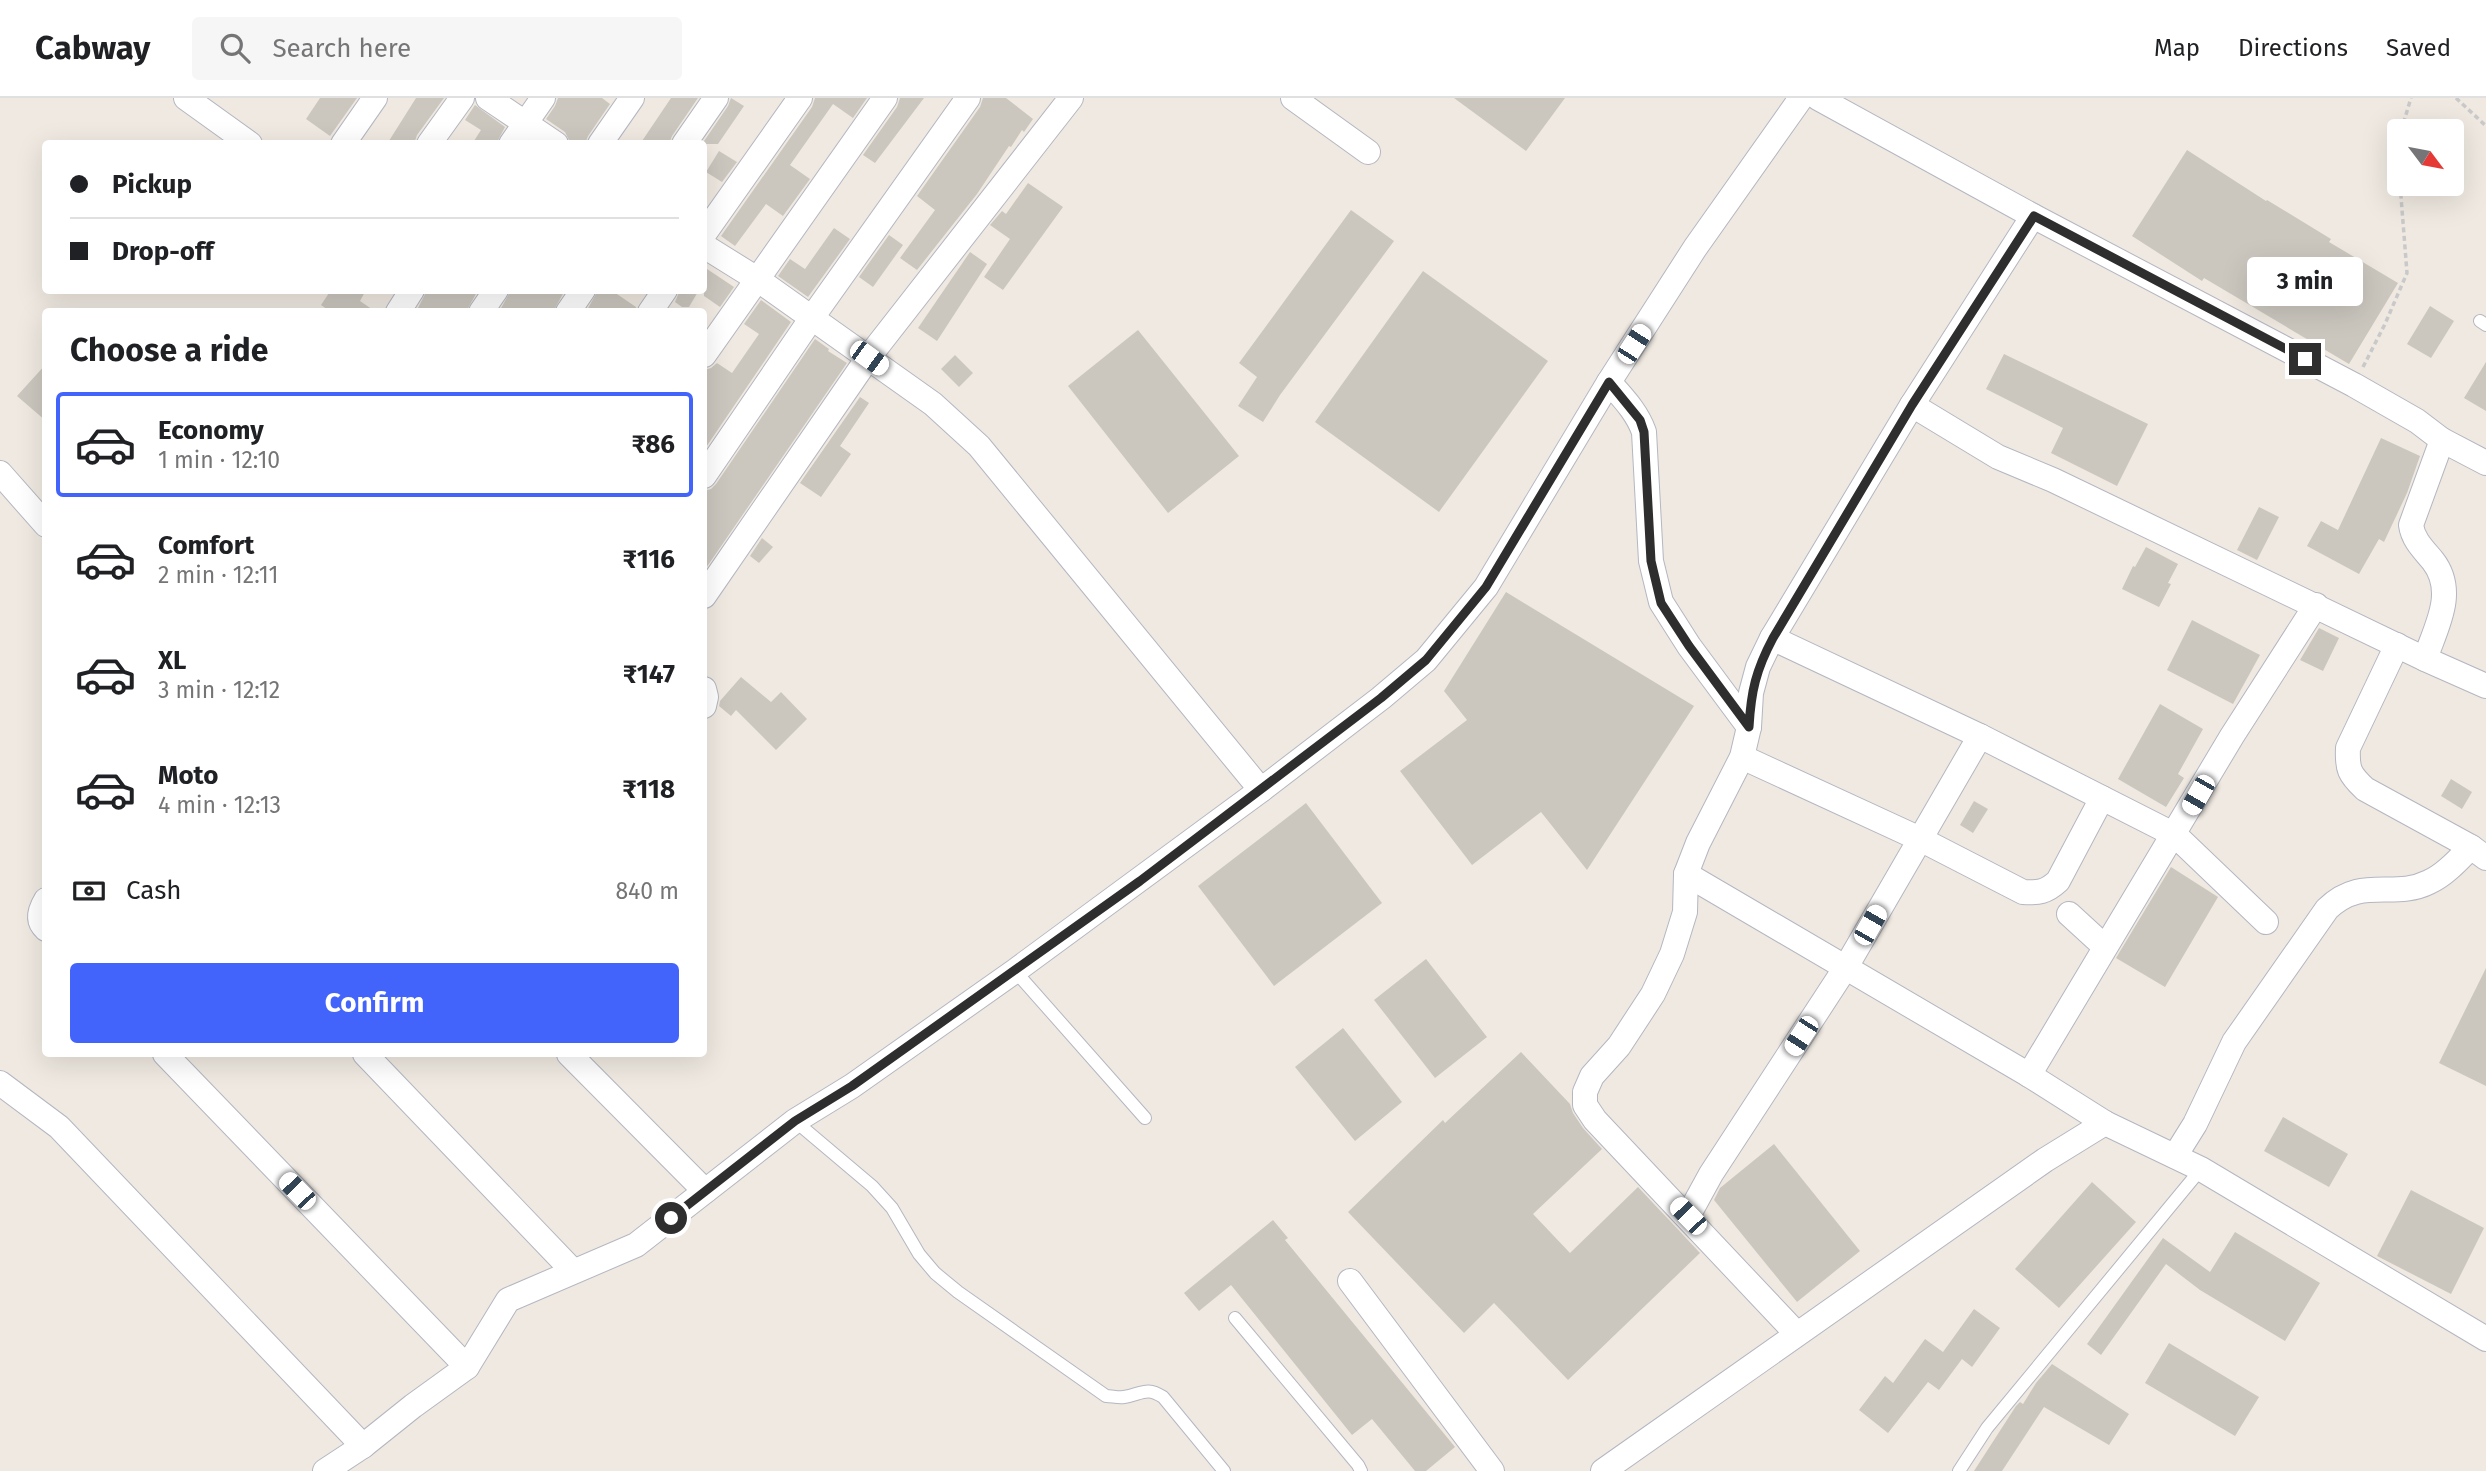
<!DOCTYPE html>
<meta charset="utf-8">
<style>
body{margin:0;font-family:"Fira Sans",sans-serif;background:#f6f6f6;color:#202124;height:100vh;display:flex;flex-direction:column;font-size:26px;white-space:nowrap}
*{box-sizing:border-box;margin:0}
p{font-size:23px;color:#757577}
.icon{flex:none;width:38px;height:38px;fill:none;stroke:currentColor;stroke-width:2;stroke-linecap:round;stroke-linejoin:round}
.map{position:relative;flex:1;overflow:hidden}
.drawer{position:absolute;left:42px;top:210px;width:665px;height:749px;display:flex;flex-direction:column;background:#fff;border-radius:7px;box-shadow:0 7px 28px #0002}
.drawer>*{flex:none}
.banner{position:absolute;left:42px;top:42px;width:665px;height:154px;border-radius:7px;box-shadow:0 7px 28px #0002;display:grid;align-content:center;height:154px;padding:0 28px;background:#fff}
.needle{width:46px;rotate:122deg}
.fabs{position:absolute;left:2387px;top:21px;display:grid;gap:14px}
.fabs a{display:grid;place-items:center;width:77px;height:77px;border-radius:7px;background:#fff;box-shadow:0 7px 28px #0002;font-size:35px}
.end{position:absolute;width:32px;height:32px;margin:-16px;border:9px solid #2e2e2e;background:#fff;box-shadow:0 0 0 4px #fff}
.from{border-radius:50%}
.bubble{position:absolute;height:49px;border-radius:7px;background:#fff;box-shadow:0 7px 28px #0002;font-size:23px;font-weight:700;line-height:49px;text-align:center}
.car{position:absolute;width:21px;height:42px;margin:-21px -10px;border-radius:9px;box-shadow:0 0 5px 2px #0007;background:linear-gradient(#fff 24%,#345 0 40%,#fff 0 76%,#345 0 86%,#fff 0)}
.banner b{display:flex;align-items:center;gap:24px;height:66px;font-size:26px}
.banner b+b{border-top:2px solid #e0e0e0}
.banner i{width:18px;height:18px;background:#202124}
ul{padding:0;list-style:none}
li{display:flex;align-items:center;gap:21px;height:105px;margin:0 14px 10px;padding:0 14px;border:4px solid transparent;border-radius:7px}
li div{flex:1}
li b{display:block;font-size:26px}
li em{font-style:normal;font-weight:700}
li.current{border-color:#4264fb}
li>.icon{width:63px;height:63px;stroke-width:1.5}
h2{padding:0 28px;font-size:32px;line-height:84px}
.pay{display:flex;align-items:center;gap:18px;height:77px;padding:0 28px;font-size:26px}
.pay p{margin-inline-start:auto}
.cta{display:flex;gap:14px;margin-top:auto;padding:14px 28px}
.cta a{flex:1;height:80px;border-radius:7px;background:#4264fb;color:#fff;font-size:28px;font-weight:700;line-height:80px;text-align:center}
header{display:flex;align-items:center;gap:42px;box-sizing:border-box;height:98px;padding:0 35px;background:#fff;border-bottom:2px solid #e0e0e0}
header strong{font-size:33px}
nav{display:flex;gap:38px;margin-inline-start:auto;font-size:24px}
.search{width:490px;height:63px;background:#f6f6f6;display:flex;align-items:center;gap:18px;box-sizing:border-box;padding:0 24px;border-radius:7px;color:#757577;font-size:26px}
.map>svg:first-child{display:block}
.building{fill:#cbc7bf}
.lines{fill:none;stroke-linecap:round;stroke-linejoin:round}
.service-casing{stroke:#b4b7c1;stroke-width:14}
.minor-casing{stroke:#b4b7c1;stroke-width:26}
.path{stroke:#c9c9c9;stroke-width:3.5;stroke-dasharray:5 3.5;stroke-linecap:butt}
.service{stroke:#fff;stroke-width:12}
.minor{stroke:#fff;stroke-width:24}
.route{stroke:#2e2e2e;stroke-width:9}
</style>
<header>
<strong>Cabway</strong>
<div class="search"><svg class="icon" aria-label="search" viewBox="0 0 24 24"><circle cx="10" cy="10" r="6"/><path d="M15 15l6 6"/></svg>Search here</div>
<nav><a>Map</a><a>Directions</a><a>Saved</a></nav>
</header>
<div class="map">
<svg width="2486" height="1373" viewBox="0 0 2486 1373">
<rect width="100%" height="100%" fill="#efe9e1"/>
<!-- building -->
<g class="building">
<polygon points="320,0 357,0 330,38 306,21"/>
<polygon points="416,0 444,0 417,37 414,46 387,46"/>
<polygon points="558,0 602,0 610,6 588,38 585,46 571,46 565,34 546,21 555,8"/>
<polygon points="671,0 698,0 672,38 669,46 640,46"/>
<polygon points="731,0 744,8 718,46 702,46 728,8"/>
<polygon points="815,0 867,0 853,20 833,6 790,67 810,81 783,118 766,106 735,148 721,138 812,9"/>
<polygon points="900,0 924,0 875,65 863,57 897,9"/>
<polygon points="983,0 1006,0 1033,21 1024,34 1022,32 1011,49 1009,48 977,96 917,172 900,160 935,112 917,98 980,9"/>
<polygon points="1454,0 1565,0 1526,53"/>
<polygon points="475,7 505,29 496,46 472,46 481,32 465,22"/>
<polygon points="2187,52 2266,103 2267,102 2331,141 2329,144 2398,185 2349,266 2204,180 2202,183 2132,138"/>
<polygon points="719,53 737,64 722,84 706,74"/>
<polygon points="1028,85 1063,109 1003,192 984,179 1010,141 990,127 1002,113 1006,116"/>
<polygon points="1351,112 1394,143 1280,297 1263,324 1238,308 1257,279 1239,265"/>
<polygon points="834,130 850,141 808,199 778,178 790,161 805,171"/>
<polygon points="889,137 903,147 873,189 859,179"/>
<polygon points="970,154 987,166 937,243 918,230"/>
<polygon points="704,169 734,189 720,209 704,198"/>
<polygon points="1423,173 1548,263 1439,414 1315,324"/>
<polygon points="331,192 366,192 360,203 376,214 331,214 321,207"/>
<polygon points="427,192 478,192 466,214 416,214"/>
<polygon points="511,192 565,192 553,214 499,214"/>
<polygon points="598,192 611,192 636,209 635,214 586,214"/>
<polygon points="680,192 699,192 689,209 682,209 675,204"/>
<polygon points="761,202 791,224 704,352 704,272 711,270 717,265 732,275 759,236 744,226"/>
<polygon points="2430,208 2454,223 2431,260 2407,246"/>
<polygon points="1138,232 1239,358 1168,415 1068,288"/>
<polygon points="815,241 829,251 828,253 847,265 704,473 704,393 711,391 716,386"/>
<polygon points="2004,256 2148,326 2117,388 2051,355 2063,330 1986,291"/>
<polygon points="955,257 973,275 959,289 941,271"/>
<polygon points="2486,264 2486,313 2464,300"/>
<polygon points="46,266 46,323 17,298"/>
<polygon points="860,299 869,305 840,348 851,356 821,399 800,385"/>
<polygon points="2381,340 2420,358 2407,395 2384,444 2379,441 2359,476 2307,448 2321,423 2338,432"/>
<polygon points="2259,409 2279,419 2257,462 2237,452"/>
<polygon points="762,440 773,449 759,465 750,458"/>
<polygon points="2146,449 2178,466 2168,485 2171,486 2159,509 2122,491 2133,468 2135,469"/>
<polygon points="1506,494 1694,608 1587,772 1541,714 1472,767 1400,673 1467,622 1444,593"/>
<polygon points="2192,522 2260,557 2233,606 2167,572"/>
<polygon points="2319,530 2339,540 2323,573 2300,562"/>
<polygon points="741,579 771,604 781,594 807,621 776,652 736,612 731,618 719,608 720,603"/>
<polygon points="2160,606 2203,631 2178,676 2184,680 2166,709 2118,681"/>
<polygon points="2451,681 2472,694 2462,711 2441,698"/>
<polygon points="1974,703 1988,711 1973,735 1960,727"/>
<polygon points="1306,705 1382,805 1274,888 1198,788"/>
<polygon points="2171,769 2218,799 2165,889 2116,860"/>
<polygon points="1426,861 1487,939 1435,980 1374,902"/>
<polygon points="2486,870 2486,988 2439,965"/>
<polygon points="1343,930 1402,1004 1355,1043 1295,969"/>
<polygon points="1521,954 1570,1006 1573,1015 1583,1030 1602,1051 1533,1116 1570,1155 1638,1089 1700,1155 1568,1282 1494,1205 1464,1235 1348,1114 1443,1022 1445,1025"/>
<polygon points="2283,1019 2348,1056 2329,1089 2264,1053"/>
<polygon points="1774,1046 1860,1153 1797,1204 1714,1102 1720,1090"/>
<polygon points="2092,1084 2136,1124 2059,1210 2015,1171"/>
<polygon points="2411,1092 2484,1130 2451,1196 2377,1158"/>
<polygon points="1273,1122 1288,1140 1285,1142 1455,1349 1426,1373 1415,1373 1372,1321 1352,1337 1231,1187 1199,1213 1184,1195"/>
<polygon points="2235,1134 2320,1185 2285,1243 2200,1192 2166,1166 2101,1257 2087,1246 2163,1140 2210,1174"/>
<polygon points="1974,1211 2000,1230 1972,1269 1962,1261 1939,1292 1928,1284 1888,1335 1859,1312 1885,1278 1893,1285 1925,1241 1943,1254"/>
<polygon points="2169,1245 2259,1299 2235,1338 2145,1285"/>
<polygon points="2052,1266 2129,1316 2109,1347 2044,1309 2002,1373 1974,1373 2016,1308 2020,1304 2023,1306 2036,1285"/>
</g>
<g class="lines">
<defs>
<g id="service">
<polyline points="2480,223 2486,227"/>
<polyline points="1015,873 1145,1020"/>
<path d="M795,1023L872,1088L892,1110L919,1156L935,1175L958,1194L1106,1298C1112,1298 1118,1300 1124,1299C1142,1296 1146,1288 1163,1299L1224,1373"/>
<polyline points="1235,1220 1358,1367 1361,1373"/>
<polyline points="1959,1373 1987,1330 2201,1071"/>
</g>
<g id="minor">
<polyline points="186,0 250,46"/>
<polyline points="488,0 556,46"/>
<polyline points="1293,0 1368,54"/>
<polyline points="1818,0 2033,118 2354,287 2417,323 2442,342 2486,365"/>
<polyline points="343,46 375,0"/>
<polyline points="429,46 462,0"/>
<polyline points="511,46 543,0"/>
<polyline points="600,46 632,0"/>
<polyline points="684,46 716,0"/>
<polyline points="704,136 800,0"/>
<polyline points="704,148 757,181 933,306 979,348 1261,692"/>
<polyline points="398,214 412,192"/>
<polyline points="481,214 496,192"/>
<polyline points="568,214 583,192"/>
<polyline points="650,214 665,192"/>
<polyline points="704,257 885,0"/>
<path d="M1609,284C1623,300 1637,314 1644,334L1651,463L1661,504L1689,548L1749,629"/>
<polyline points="1912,307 1998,359 2053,382 2425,561 2486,588"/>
<polyline points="0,375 46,427"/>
<polyline points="704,378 811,221 968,0"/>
<polyline points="704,498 868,260 1071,0"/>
<polyline points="1772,540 1980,638 2175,737 2266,824"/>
<path d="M2397,547L2348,650C2347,671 2349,676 2365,691L2471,749"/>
<path d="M2425,561C2436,529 2457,494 2433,463C2424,452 2413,442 2411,427L2442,342"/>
<polyline points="704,591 706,599 704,608"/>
<path d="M1742,659L1920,741L2023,794C2039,795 2046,794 2058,783L2102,700"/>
<polyline points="1686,776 2029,977 2105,1025 2201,1071 2486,1241"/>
<path d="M46,802C40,812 36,822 46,831"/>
<polyline points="2069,816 2105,849"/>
<polyline points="165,956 467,1269"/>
<polyline points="365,956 573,1173"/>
<polyline points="569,956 705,1093"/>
<polyline points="2029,977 2232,638 2316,507"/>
<polyline points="0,985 59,1029 363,1348"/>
<path d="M2175,1058L2195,1026L2234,944L2327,811C2362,777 2393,802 2429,784C2445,777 2459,761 2471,749L2486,760"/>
<polyline points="1688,1118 1711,1076 1846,869 1980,638"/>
<polyline points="1350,1183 1492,1373"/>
<polyline points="1796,1235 1595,1022 1585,1007 1585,994 1592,978 1619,948 1653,896 1672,856 1685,814 1686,776 1698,745 1742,659 1749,629 1751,595 1758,569 1772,540 1912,307 2033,118"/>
<polyline points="325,1373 363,1348 413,1308 467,1269 508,1202 636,1147 795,1023 852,988 1015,873 1261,692 1381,600 1426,562 1486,489 1609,284 1695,150 1801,0"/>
<polyline points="1603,1373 2045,1062 2105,1025"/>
</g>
</defs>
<!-- service casing -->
<use href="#service" class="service-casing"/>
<!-- minor casing -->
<use href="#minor" class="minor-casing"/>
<!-- path -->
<g class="path">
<polyline points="2456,0 2486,28"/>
<polyline points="2401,33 2411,0"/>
<polyline points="2399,39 2397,45 2399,74"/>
<polyline points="2363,269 2385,226 2407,175 2400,86"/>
</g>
<!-- service -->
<use href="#service" class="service"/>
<!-- minor -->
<use href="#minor" class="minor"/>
</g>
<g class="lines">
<!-- route -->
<path class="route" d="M671,1120L795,1023L852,988L1140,783L1381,600L1426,562L1486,489L1609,284L1640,322L1644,334L1651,463L1661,505L1689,548L1749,629C1751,593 1756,572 1773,540L1912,307L2034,118L2305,261"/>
</g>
</svg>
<div class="fabs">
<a><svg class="needle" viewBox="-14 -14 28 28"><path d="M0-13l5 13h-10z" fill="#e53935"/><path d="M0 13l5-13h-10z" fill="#757577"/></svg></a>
</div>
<i class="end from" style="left:671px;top:1120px"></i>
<i class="end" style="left:2305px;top:261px"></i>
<div class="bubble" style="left:2247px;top:159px;width:116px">3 min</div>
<i class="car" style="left:1634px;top:246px;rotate:33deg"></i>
<i class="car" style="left:869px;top:260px;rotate:126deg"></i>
<i class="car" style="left:2198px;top:697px;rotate:210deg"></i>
<i class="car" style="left:1870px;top:827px;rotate:30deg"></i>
<i class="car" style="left:1801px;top:938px;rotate:213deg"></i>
<i class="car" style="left:297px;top:1093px;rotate:316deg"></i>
<i class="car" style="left:1688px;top:1118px;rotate:316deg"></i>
<div class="banner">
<b><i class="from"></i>Pickup</b>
<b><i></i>Drop-off</b>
</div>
<section class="drawer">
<h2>Choose a ride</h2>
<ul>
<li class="current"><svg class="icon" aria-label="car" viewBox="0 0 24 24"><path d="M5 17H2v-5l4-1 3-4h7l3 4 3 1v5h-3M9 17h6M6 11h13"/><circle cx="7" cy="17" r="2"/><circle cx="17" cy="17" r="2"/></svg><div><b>Economy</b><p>1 min · 12:10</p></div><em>₹86</em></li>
<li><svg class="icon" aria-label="car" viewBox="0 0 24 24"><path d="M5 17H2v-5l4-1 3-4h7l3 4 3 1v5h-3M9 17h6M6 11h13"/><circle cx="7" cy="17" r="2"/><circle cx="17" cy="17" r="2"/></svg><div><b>Comfort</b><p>2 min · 12:11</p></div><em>₹116</em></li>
<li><svg class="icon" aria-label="car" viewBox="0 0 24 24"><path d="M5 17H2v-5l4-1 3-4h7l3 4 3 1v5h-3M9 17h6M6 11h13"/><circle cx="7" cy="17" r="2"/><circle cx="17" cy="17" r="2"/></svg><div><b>XL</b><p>3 min · 12:12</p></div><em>₹147</em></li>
<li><svg class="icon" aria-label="car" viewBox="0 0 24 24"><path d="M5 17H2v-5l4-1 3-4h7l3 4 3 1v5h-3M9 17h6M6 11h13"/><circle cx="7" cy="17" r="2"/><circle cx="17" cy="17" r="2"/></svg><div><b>Moto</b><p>4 min · 12:13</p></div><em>₹118</em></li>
</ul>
<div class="pay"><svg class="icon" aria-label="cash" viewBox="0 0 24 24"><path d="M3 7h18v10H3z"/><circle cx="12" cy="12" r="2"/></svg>Cash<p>840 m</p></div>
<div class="cta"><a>Confirm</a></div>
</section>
</div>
